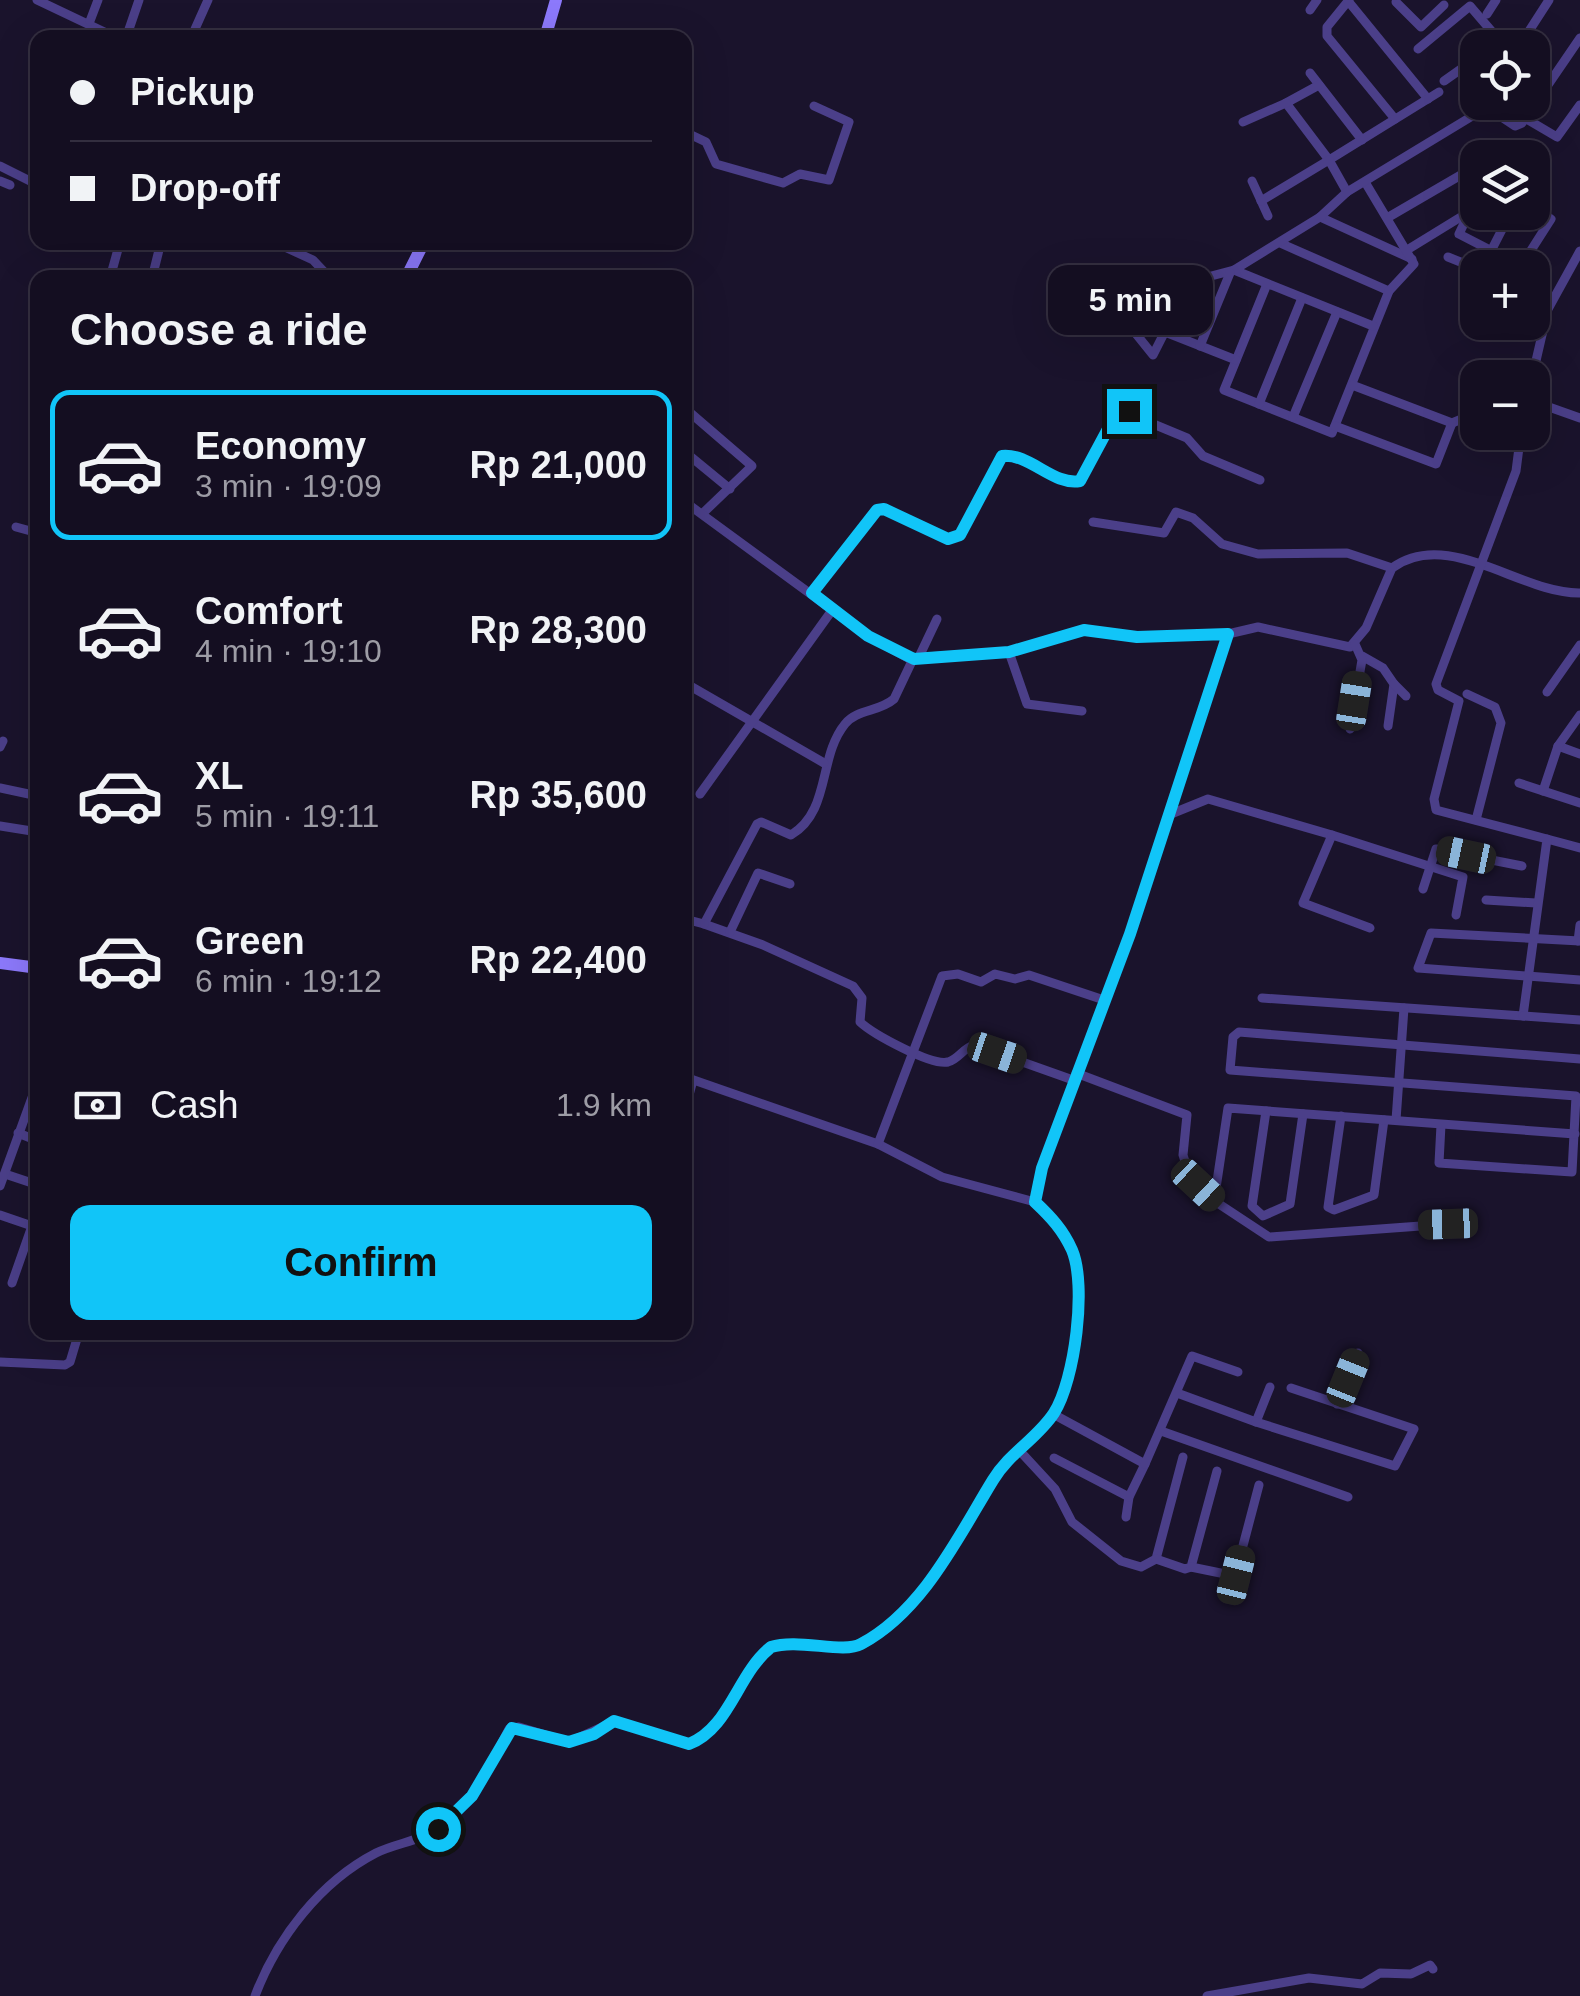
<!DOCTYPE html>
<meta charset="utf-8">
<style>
body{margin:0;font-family:Helvetica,sans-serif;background:#211c2e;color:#f1f3f6;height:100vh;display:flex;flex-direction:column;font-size:38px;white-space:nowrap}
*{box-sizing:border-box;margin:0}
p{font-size:32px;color:#9d9ca5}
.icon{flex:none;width:55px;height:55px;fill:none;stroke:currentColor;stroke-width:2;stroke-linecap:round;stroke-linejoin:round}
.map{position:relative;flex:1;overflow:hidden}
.panel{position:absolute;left:30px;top:270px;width:662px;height:1070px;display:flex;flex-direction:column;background:#140e21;border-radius:20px;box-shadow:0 10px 40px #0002,0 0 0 2px #332e3f}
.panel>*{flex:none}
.top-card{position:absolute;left:30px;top:30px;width:662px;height:220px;border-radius:20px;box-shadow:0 10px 40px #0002,0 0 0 2px #332e3f;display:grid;align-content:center;height:220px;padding:0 40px;background:#140e21}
.controls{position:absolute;left:1460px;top:30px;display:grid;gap:20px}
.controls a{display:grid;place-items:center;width:90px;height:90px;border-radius:20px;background:#140e21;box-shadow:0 10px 40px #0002,0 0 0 2px #332e3f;font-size:50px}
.end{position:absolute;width:45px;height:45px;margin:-22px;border:12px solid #11c5f8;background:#111;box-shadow:0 0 0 5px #111}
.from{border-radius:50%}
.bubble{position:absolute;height:70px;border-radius:20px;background:#140e21;box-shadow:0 10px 40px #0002,0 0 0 2px #332e3f;font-size:32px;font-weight:800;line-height:70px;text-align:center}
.car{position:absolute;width:30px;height:60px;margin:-30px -15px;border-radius:12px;box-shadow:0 0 8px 2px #0007;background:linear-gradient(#222 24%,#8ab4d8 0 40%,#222 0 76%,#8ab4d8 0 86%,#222 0)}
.top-card b{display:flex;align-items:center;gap:35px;height:95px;font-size:38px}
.top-card b+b{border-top:2px solid #332e3f}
.top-card i{width:25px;height:25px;background:#f1f3f6}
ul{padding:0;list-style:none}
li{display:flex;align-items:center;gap:30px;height:150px;margin:0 20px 15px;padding:0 20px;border:5px solid transparent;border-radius:20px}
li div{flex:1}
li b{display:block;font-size:38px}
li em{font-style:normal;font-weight:800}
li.current{border-color:#11c5f8}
li>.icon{width:90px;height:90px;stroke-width:1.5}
h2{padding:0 40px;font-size:45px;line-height:120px}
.pay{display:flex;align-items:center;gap:25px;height:110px;padding:0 40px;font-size:38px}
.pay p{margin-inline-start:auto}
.primary-button{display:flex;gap:20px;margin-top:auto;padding:20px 40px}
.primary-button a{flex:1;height:115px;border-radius:20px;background:#11c5f8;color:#111;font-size:40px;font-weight:800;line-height:115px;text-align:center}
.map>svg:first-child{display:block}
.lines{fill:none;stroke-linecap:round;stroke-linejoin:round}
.street{stroke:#4b3f89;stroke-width:9}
.secondary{stroke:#8c79fb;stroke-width:12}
.route{stroke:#11c5f8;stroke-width:12}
</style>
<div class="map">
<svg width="1580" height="1996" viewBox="0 0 1580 1996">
<rect width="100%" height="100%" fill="#1a132c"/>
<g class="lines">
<!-- street -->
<g class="street">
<polyline points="37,0 117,38"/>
<polyline points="1349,0 1327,27 1327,36 1395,119"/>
<polyline points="1348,1 1428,99"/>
<polyline points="1396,2 1421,27 1444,5"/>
<polyline points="1310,10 1317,0"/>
<polyline points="1487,14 1496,0"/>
<polyline points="90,21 98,0"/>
<polyline points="126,38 139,0"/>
<polyline points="191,38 208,0"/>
<polyline points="1518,48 1549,0"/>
<polyline points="1418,49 1470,6 1506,48"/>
<polyline points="1310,73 1362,140"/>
<polyline points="1444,81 1478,57"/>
<polyline points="1319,85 1286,103 1329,160 1439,92"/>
<polyline points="1482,104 1515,126 1522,123 1580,38"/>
<polyline points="1525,118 1557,137 1580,105"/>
<polyline points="1243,122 1286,103"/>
<polyline points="685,132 706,142 716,164 783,183 800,174 829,180 849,122 814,106"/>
<polyline points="0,166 38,185"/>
<polyline points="0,181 10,185"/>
<polyline points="1252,181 1268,216"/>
<polyline points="1478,194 1459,234 1521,266 1551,219 1532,205"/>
<polyline points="1261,201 1329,160 1347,192"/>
<polyline points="1320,217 1412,259"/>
<polyline points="1387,218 1478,165"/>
<polyline points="274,242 313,260 330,278"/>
<polyline points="1280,243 1389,291"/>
<polyline points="1407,250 1464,215"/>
<polyline points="1491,251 1511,212"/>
<polyline points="1448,257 1478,269"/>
<polyline points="110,278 120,242"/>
<polyline points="152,278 161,242"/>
<polyline points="1267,284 1224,390 1332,433 1389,291 1414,264 1365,182"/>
<polyline points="1532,292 1552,300"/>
<polyline points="1147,293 1170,321"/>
<polyline points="1138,299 1147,293 1234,270"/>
<polyline points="1116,309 1153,355 1189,284"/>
<polyline points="1373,326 1234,270 1320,217 1347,192 1474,115 1483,102"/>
<polyline points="1165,332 1236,360"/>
<polyline points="1200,346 1230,273"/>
<polyline points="1532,378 1548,309 1580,251"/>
<polyline points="1352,385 1452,423 1469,416 1478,418"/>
<polyline points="1532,401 1580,418"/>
<polyline points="1259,404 1302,298"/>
<polyline points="687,410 752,466 702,514"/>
<polyline points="1293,417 1337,312"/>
<polyline points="1335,426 1436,464 1452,423"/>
<polyline points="685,452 730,489"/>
<path d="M685,502L868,636L908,658L1009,652L1084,629L1137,637L1228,634L1258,627L1350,647L1366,628L1392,568C1448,527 1521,594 1580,593"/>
<polyline points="1093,522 1164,533 1176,512 1193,518 1222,544 1258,554 1347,553 1392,568"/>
<polyline points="16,527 38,533"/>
<path d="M812,593L877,510L884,509L948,539L960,535L1002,456C1031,453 1052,486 1080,481L1113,419L1122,411L1187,438L1203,456L1260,480"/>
<polyline points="1009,652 1027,704 1082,711"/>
<polyline points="1362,656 1383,668 1394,684 1388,726"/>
<path d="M913,659L894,699C879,712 857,709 845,724C818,757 831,811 791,835L761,822L757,824L704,924L763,945L853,986L862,998L860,1022C873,1034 931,1066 948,1062C959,1059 963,1048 974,1045L1073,1080"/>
<polyline points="918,659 937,619"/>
<polyline points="685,683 824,763"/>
<polyline points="1394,684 1406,696"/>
<polyline points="1547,692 1580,645"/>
<polyline points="1467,694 1495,707 1501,723 1476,820"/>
<polyline points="1350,729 1362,660 1355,644"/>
<polyline points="1558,746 1580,754"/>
<polyline points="0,747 3,741"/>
<polyline points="1519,783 1580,803"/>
<polyline points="0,788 38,796"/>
<polyline points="1543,791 1558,746 1580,715"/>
<polyline points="700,794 833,609"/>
<polyline points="1171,814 1208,799 1332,835 1303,903 1370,928"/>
<polyline points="0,826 38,832"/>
<polyline points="1332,835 1463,877 1456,915"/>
<polyline points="1547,839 1580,848"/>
<polyline points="1423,889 1436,849 1522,866"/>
<polyline points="1486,900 1536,903"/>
<polyline points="685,919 704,924"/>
<polyline points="730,932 758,873 790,884"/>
<polyline points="1578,941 1580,925"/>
<polyline points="1580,941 1431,933 1418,968 1580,980"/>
<polyline points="1262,998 1523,1016 1547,839 1436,810 1434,799 1459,701 1438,690 1436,684 1516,471 1521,432"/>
<polyline points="1523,1016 1580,1020"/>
<polyline points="1076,1073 1187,1115 1183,1155 1188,1171 1216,1202 1269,1237 1448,1224"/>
<polyline points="685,1077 878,1144 942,1177 1035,1202"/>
<polyline points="685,1110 693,1080"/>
<polyline points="1266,1111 1252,1206 1263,1216 1290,1204 1303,1114"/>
<polyline points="1341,1116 1328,1207 1334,1210 1374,1195 1384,1120"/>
<polyline points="1396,1120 1404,1008"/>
<polyline points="1441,1125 1439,1163 1572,1172 1576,1096 1230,1070 1233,1037 1239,1032 1580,1059"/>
<polyline points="18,1133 38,1141"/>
<polyline points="685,1140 685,1166"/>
<polyline points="878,1144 942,976 958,974 981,982 995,974 1015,979 1029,975 1104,1000"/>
<polyline points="5,1174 38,1185"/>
<polyline points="0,1186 38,1081"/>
<polyline points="1216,1188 1228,1108 1575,1134"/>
<polyline points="0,1215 35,1227"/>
<polyline points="12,1283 32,1226"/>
<polyline points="0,1362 65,1365 70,1362 79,1332"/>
<polyline points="1177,1393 1256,1422 1270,1387"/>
<polyline points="1337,1404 1358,1353"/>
<polyline points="1053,1414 1145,1464 1129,1497 1126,1517"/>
<polyline points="1256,1422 1395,1466 1414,1429 1291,1388"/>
<polyline points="1161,1431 1348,1497"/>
<polyline points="1019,1450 1055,1489 1072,1522 1121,1561 1141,1567 1156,1559 1183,1457"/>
<polyline points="1054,1458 1129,1497"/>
<polyline points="1145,1464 1192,1356 1238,1372"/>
<polyline points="1156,1559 1185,1569 1191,1567 1217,1471"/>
<polyline points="1191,1567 1235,1576 1259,1485"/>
<path d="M255,1996C277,1938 320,1882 376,1853C396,1843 421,1841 439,1828C474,1803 490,1765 509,1729L519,1727L569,1742L615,1721L689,1745C731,1728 737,1673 771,1647C798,1638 842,1654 861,1645C923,1613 958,1537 993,1480C1009,1453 1037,1439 1054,1413C1075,1381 1087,1285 1072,1250C1063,1230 1051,1217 1035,1202L1042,1168L1130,933L1228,634"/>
<polyline points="1207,1996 1309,1978 1362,1984 1380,1973 1411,1974 1430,1965 1433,1969"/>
</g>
<!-- secondary -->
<g class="secondary">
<polyline points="545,38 556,0"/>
<polyline points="406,278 424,242"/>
<polyline points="0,963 38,968"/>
</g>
</g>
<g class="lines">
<!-- route -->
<path class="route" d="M438,1829L472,1796L512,1728L569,1742L594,1734L614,1721L689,1744C730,1728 737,1674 771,1647C798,1638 843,1654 861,1644C923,1611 958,1537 993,1480C1009,1453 1037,1439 1054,1413C1075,1380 1087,1285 1072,1250C1063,1230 1051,1217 1035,1202L1042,1168L1130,934L1228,634L1137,637L1084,630L1009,652L914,659L868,636L812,593L877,510L884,509L948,539L960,535L1002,456C1030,453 1053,486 1080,481L1116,414L1129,411"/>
</g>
</svg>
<div class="controls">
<a><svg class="icon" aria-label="locate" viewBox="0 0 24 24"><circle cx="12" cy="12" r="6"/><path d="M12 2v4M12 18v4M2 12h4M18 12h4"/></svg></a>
<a><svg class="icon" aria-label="layers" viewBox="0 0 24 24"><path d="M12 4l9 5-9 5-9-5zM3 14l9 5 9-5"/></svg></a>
<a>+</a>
<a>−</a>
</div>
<i class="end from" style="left:438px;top:1829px"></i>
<i class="end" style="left:1129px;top:411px"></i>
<div class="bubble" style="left:1048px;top:265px;width:165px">5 min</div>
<i class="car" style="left:1354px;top:701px;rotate:9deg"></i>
<i class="car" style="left:1466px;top:855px;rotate:282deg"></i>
<i class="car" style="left:997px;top:1053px;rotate:109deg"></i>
<i class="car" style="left:1198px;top:1185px;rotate:133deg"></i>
<i class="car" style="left:1448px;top:1224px;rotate:268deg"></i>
<i class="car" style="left:1348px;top:1378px;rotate:22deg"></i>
<i class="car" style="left:1236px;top:1575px;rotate:14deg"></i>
<div class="top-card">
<b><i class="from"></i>Pickup</b>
<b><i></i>Drop-off</b>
</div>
<section class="panel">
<h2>Choose a ride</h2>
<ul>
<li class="current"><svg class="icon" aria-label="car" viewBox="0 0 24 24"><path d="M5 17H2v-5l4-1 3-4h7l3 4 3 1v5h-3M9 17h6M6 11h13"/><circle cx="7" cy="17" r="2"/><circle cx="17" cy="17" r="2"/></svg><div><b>Economy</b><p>3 min · 19:09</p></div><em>Rp 21,000</em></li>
<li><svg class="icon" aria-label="car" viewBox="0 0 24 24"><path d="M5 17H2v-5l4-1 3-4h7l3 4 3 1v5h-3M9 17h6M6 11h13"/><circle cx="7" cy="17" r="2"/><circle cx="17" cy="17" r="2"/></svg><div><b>Comfort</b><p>4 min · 19:10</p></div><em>Rp 28,300</em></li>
<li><svg class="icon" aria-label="car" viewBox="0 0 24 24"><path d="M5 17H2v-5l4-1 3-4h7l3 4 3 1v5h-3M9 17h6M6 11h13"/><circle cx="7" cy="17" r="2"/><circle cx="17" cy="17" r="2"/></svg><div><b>XL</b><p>5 min · 19:11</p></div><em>Rp 35,600</em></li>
<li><svg class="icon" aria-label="car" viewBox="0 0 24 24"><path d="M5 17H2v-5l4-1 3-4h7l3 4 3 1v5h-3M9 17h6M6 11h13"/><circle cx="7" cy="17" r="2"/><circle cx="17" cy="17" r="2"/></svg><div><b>Green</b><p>6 min · 19:12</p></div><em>Rp 22,400</em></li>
</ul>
<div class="pay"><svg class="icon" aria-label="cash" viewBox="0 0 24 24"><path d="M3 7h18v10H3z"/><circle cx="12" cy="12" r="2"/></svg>Cash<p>1.9 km</p></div>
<div class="primary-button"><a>Confirm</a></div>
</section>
</div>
